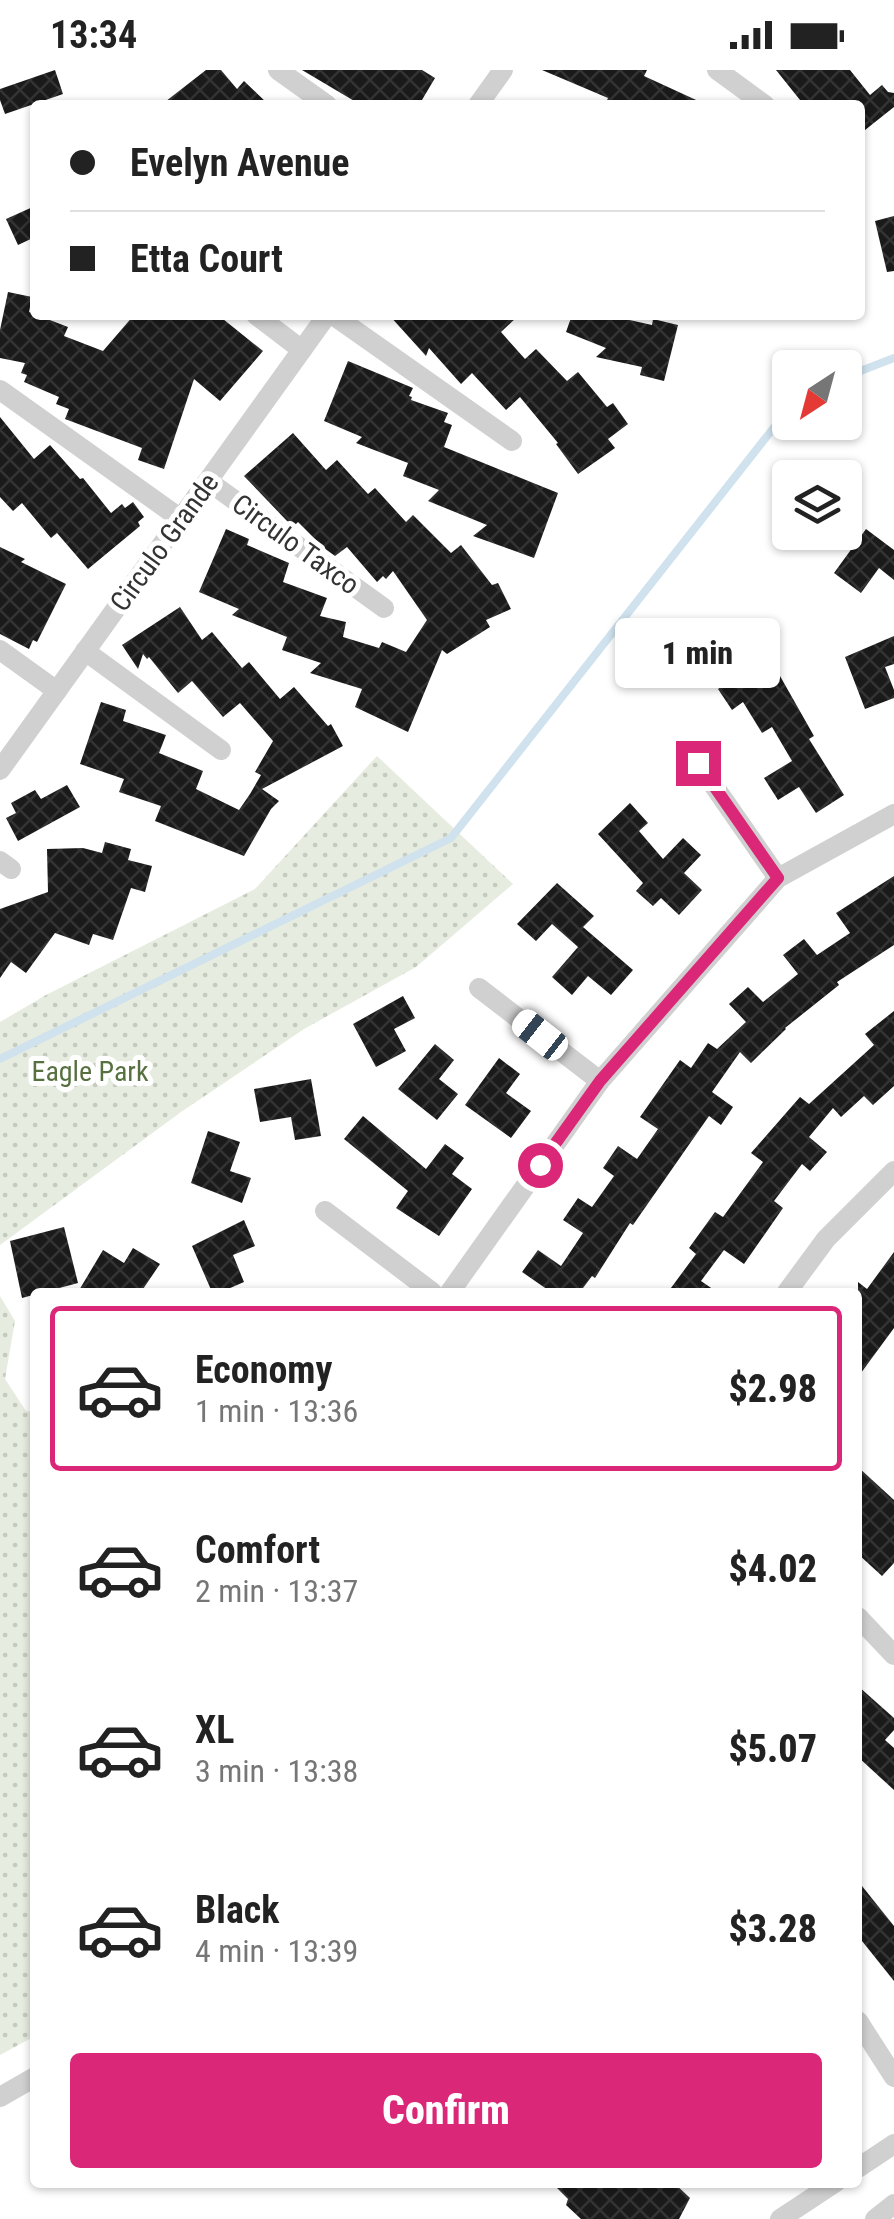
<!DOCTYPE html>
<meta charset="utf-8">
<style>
body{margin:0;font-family:"Roboto Condensed",sans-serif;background:#f6f6f6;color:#222;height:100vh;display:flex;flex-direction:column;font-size:38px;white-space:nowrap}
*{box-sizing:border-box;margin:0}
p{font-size:32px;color:#767676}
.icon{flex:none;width:55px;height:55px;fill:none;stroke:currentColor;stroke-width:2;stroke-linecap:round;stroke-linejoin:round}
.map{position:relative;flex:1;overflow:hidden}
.details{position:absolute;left:30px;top:1218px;width:832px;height:900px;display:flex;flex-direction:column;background:#fff;border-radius:10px;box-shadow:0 2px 8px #0004}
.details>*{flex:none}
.banner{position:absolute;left:30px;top:30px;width:835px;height:220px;border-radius:10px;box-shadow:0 2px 8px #0004;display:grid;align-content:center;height:220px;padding:0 40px;background:#fff}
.needle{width:65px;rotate:216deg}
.buttons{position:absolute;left:772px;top:280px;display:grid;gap:20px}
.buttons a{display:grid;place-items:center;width:90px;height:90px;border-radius:10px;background:#fff;box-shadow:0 2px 8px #0004;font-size:50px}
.end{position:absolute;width:45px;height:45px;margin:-22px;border:12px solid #db2777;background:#fff;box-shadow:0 0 0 5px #fff}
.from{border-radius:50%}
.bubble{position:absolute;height:70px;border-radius:10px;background:#fff;box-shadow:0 2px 8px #0004;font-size:32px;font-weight:800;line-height:70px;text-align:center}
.car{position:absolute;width:30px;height:60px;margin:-30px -15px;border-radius:12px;box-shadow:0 0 8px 2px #0007;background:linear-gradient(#fff 24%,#345 0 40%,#fff 0 76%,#345 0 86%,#fff 0)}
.banner b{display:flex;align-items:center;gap:35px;height:95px;font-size:38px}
.banner b+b{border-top:2px solid #e0e0e0}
.banner i{width:25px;height:25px;background:#222}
ul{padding:18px 0 0;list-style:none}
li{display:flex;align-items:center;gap:30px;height:165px;margin:0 20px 15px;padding:0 20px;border:5px solid transparent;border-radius:10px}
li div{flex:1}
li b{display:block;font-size:38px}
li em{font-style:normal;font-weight:800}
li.selected{border-color:#db2777}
li>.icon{width:90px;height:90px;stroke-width:1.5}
.cta{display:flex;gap:20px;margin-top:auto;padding:20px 40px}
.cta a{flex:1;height:115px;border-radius:10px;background:#db2777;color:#fff;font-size:40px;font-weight:800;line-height:115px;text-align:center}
.status{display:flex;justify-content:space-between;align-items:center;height:70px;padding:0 50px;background:#fff;direction:ltr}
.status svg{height:28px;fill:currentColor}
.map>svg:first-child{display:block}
.park{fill:url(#park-dots)}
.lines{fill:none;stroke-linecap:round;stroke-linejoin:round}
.stream{stroke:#cfe2ee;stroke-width:8}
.building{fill:url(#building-cross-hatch)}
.minor{stroke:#d0d0d0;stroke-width:20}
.route{stroke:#db2777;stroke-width:12}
.labels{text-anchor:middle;stroke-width:10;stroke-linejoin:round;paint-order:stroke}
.street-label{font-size:28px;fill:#333;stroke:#fff}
.park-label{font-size:28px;fill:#56703f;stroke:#fff}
</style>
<div class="status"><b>13:34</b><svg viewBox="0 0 49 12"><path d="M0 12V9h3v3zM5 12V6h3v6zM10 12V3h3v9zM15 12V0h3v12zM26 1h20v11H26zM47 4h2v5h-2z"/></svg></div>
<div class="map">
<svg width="894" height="2149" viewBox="0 0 894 2149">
<defs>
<pattern id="park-dots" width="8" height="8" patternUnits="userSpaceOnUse" patternTransform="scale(2.5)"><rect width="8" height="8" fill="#e6ecdf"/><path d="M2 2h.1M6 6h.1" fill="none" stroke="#c6cbc0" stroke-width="1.8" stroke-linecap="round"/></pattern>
<pattern id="building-cross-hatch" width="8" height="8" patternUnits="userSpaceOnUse" patternTransform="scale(2.5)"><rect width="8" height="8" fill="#1a1a1a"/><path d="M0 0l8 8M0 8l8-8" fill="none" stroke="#333"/></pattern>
</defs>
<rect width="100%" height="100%" fill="#fff"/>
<!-- park -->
<g class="park">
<polygon points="377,686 513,814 416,897 304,959 181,1042 0,1175 0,952 46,925 255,819"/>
<polygon points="0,1226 15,1251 5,1309 26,1341 35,1342 35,1966 0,1985"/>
</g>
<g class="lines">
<!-- stream -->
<g class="stream">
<polyline points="845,307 894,288"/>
<polyline points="0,989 451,768 790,337"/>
</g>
</g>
<!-- building -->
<g class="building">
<polygon points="55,0 63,24 5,44 0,30 0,19"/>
<polygon points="206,0 221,0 237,19 244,11 269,35 161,35"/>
<polygon points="302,0 422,0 435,8 419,35 361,35"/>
<polygon points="542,0 647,0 644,6 707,35 605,35 608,28"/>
<polygon points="776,0 850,0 870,25 882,15 888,22 894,23 894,37 860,64 860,35 804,35"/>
<polygon points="35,136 35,167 18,175 6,149"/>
<polygon points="894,146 894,201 887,202 875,151"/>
<polygon points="8,222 32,227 29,242 68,257 64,266 103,281 134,245 218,245 263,281 220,331 194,309 164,399 138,390 142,378 65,349 69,339 56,334 59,327 24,312 27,305 21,303 25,293 0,288 0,260"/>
<polygon points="389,245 519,245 501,262 525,289 536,279 567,311 578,302 607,337 613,333 628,354 608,369 615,378 578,404 556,374 558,373 520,327 506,340 472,303 461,314 429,278 426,286"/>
<polygon points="572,245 607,245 652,255 653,249 678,255 664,311 640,305 642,297 596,287 606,278 566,262"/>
<polygon points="348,291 413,318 409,326 412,327 411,330 448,343 444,352 452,355 444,377 558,423 534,488 473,466 487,455 428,431 439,420 403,406 408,393 356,373 362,367 324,351"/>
<polygon points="0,347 34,389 50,375 80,409 83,408 111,443 122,434 125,438 133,432 144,447 138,452 140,456 88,499 57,463 51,468 22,433 13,441 0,427"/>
<polygon points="293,363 326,400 337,390 368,424 375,418 406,452 413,445 451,483 461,475 492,515 498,513 511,539 486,550 490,557 447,584 442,580 408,662 355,637 362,619 310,603 321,593 282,580 287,567 232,545 239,539 199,522 226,459 249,469 247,475 289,493 283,512 327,528 320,546 346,552 343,567 379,578 382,572 406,582 427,550 393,501 386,509 383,506 377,512 347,477 335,486 324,478 298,452 294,456 287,451 244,406"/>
<polygon points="866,459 894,480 894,510 879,498 861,523 834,503"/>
<polygon points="0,477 25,489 21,492 66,514 37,572 33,570 29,579 0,564"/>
<polygon points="180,537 202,570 212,562 242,598 249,592 280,629 294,617 328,656 331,654 343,676 262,719 279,731 271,739 244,786 155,751 161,736 119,722 124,709 80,694 101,632 126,640 123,651 166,665 159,683 203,701 196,719 239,740 250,724 261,705 255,702 273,671 240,633 223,647 192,611 178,623 149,587 147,589 143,584 138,599 122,575"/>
<polygon points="752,566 780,606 814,666 809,669 844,725 816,743 799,717 778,730 764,708 792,691 772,657 762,663 743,632 732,640 718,619 738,605 725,585"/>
<polygon points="894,566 894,594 885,597 894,620 894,628 865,639 845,587"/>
<polygon points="67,715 80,737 18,771 6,748 16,743 11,733 35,720 41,729"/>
<polygon points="630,733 648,753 639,761 663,789 683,768 701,785 684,803 702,820 679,845 661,828 653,836 636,821 643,813 598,764"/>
<polygon points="105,772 131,779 128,790 152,796 145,822 131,818 113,870 93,864 89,875 55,863 26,903 11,892 0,908 0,839 48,822 47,779 83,778 102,783"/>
<polygon points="894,806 894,875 837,912 839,915 785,958 786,959 751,993 740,982 712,1022 733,1037 721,1055 709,1046 633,1155 630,1153 595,1208 592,1206 580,1222 551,1222 522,1202 538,1180 561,1196 583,1163 563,1150 578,1128 592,1137 614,1106 603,1098 618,1076 637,1089 658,1059 640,1047 680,990 691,998 708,973 717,979 746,952 729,934 748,917 763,932 798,904 783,885 804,869 817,885 850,863 836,843"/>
<polygon points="557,813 594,846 583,857 633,900 611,925 588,906 572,925 552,907 578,877 552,854 536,871 517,854"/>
<polygon points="403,926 415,948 394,959 406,981 376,997 353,954"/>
<polygon points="894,941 894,1016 873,1035 864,1026 841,1047 833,1038 809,1067 827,1082 810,1101 802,1094 774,1131 783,1138 744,1194 724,1180 701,1211 717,1222 668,1222 696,1184 689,1178 715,1142 723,1147 763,1092 751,1083 800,1027 809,1034 874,975 865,964"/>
<polygon points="435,974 454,990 439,1009 458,1024 437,1050 398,1019"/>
<polygon points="499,988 520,1004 506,1023 531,1041 511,1068 465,1035"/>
<polygon points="311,1009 321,1066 295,1070 291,1047 260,1052 254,1019"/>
<polygon points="363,1046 426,1099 445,1074 464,1088 452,1104 472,1119 439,1166 396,1138 408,1121 344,1069"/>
<polygon points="208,1061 240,1072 230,1101 251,1108 242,1133 191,1113"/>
<polygon points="244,1150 255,1176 233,1185 244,1212 221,1222 212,1222 192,1176"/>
<polygon points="64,1157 78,1213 22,1228 10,1171"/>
<polygon points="133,1178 160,1194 141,1222 78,1222 103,1180 124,1193"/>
<polygon points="894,1182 894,1258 858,1307 858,1212 867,1219"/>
<polygon points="858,1397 894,1430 894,1493 882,1506 858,1484"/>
<polygon points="858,1616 894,1648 894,1660 885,1670 894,1678 894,1720 858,1687"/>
<polygon points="858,1811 894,1856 894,1911 858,1866"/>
<polygon points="551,2112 673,2112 690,2128 679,2149 581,2149 566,2135 568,2129"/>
</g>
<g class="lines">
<!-- minor -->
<g class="minor">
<polyline points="278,0 327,35"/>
<polyline points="717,0 765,35"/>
<polyline points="478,35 503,0"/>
<polyline points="256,245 302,280"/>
<polyline points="333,245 512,371"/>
<polyline points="0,320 181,449"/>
<polyline points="208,411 384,538"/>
<polyline points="0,580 57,621"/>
<polyline points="85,581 221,680"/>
<polyline points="698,693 778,808"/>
<polyline points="0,700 327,245"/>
<polyline points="0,791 11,799"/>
<polyline points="479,918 600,1011"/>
<polyline points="325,1141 432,1222"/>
<polyline points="450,1222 600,1011 778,808 894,744"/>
<polyline points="787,1222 826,1169 894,1101"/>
<polyline points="858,1547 894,1585"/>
<polyline points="858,1951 894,2007"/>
<polyline points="0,2027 35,2007"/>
<polyline points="858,2098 894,2074"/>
<polyline points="780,2149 836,2112"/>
<polyline points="875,2149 894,2134"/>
</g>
</g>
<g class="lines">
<!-- route -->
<polyline class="route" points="540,1095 600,1011 778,808 698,693"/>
</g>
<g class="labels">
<!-- street labels -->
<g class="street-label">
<text transform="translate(164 472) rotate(-54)" y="10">Circulo Grande</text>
<text transform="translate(296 474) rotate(36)" y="10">Circulo Taxco</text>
</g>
<!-- park labels -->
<g class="park-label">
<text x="90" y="1011">Eagle Park</text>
</g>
</g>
</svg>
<div class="buttons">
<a><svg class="needle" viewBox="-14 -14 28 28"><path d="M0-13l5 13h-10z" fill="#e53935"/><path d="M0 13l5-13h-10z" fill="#767676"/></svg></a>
<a><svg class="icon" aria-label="layers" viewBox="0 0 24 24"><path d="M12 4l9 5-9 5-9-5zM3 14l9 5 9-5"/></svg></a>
</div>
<i class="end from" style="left:540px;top:1095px"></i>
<i class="end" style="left:698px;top:693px"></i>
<div class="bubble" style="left:615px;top:548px;width:165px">1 min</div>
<i class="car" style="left:540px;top:965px;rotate:308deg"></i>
<div class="banner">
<b><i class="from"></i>Evelyn Avenue</b>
<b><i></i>Etta Court</b>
</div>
<section class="details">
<ul>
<li class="selected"><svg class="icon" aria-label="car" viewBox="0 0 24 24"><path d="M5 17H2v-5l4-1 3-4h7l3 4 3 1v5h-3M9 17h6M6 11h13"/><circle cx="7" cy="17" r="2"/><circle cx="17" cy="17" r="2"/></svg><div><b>Economy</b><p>1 min · 13:36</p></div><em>$2.98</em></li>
<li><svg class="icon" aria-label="car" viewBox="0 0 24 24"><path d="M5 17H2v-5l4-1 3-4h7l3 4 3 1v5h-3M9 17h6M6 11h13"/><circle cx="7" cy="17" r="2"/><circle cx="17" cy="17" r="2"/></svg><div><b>Comfort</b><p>2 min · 13:37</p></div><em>$4.02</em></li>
<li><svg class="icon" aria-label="car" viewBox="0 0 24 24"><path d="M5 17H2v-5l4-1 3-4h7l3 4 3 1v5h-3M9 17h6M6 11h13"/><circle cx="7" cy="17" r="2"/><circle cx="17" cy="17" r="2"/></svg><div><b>XL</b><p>3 min · 13:38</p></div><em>$5.07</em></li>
<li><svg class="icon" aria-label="car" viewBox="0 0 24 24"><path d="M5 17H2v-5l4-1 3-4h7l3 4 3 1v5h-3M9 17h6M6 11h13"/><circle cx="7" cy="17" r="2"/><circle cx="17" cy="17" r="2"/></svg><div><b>Black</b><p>4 min · 13:39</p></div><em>$3.28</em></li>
</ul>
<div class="cta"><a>Confirm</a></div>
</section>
</div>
